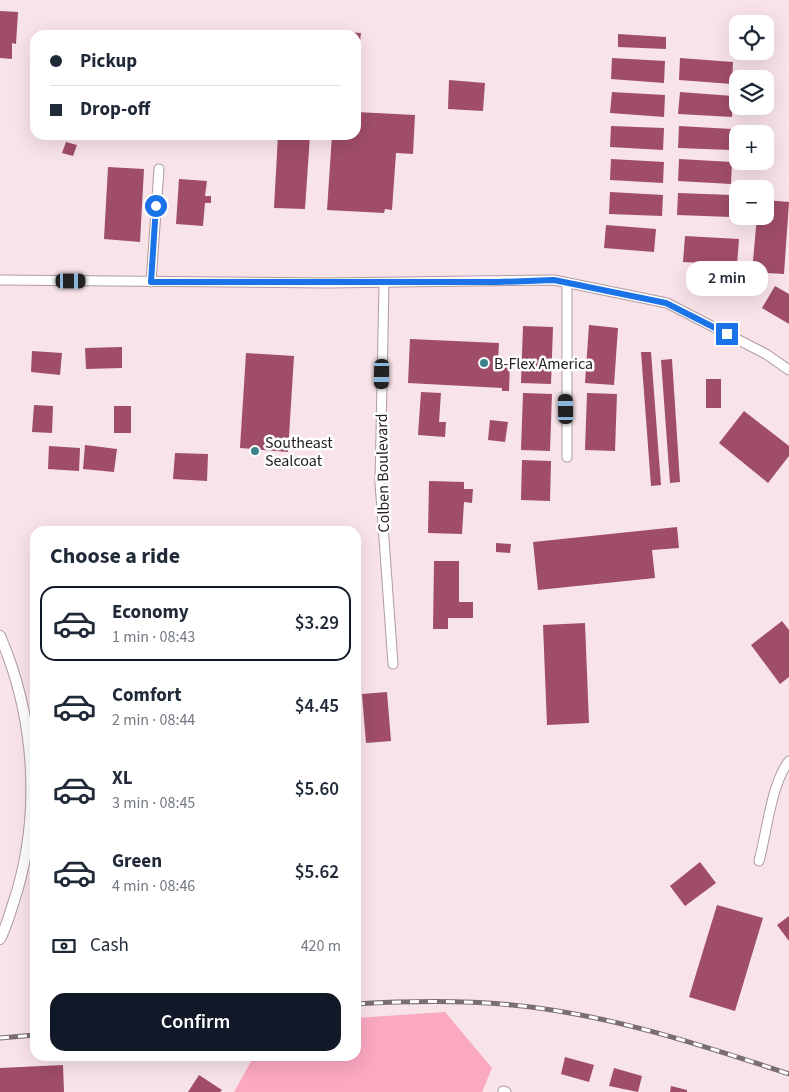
<!DOCTYPE html>
<meta charset="utf-8">
<style>
body{margin:0;font-family:"Source Sans 3",sans-serif;background:#f2f2f3;color:#1f2937;height:100vh;display:flex;flex-direction:column;font-size:19px;white-space:nowrap}
*{box-sizing:border-box;margin:0}
p{font-size:16px;color:#747a83}
.icon{flex:none;width:28px;height:28px;fill:none;stroke:currentColor;stroke-width:2;stroke-linecap:round;stroke-linejoin:round}
.map{position:relative;flex:1;overflow:hidden}
.drawer{position:absolute;left:30px;top:526px;width:331px;height:535px;display:flex;flex-direction:column;background:#fff;border-radius:15px;box-shadow:0 5px 20px #0002}
.drawer>*{flex:none}
.top-card{position:absolute;left:30px;top:30px;width:331px;height:110px;border-radius:15px;box-shadow:0 5px 20px #0002;display:grid;align-content:center;height:110px;padding:0 20px;background:#fff}
.tools{position:absolute;left:729px;top:15px;display:grid;gap:10px}
.tools a{display:grid;place-items:center;width:45px;height:45px;border-radius:10px;background:#fff;box-shadow:0 5px 20px #0002;font-size:25px}
.end{position:absolute;width:22px;height:22px;margin:-11px;border:6px solid #1a73e8;background:#fff;box-shadow:0 0 0 2px #fff}
.from{border-radius:50%}
.bubble{position:absolute;height:35px;border-radius:15px;background:#fff;box-shadow:0 5px 20px #0002;font-size:16px;font-weight:600;line-height:35px;text-align:center}
.car{position:absolute;width:15px;height:30px;margin:-15px -8px;border-radius:6px;box-shadow:0 0 4px 1px #0007;background:linear-gradient(#222 24%,#8ab4d8 0 40%,#222 0 76%,#8ab4d8 0 86%,#222 0)}
.top-card b{display:flex;align-items:center;gap:18px;height:48px;font-size:19px}
.top-card b+b{border-top:1px solid #e0e1e3}
.top-card i{width:12px;height:12px;background:#1f2937}
ul{padding:0;list-style:none}
li{display:flex;align-items:center;gap:15px;height:75px;margin:0 10px 8px;padding:0 10px;border:2px solid transparent;border-radius:15px}
li div{flex:1}
li b{display:block;font-size:19px}
li em{font-style:normal;font-weight:600}
li.selected{border-color:#111827}
li>.icon{width:45px;height:45px;stroke-width:1.5}
h2{padding:0 20px;font-size:22px;line-height:60px}
.pay{display:flex;align-items:center;gap:12px;height:55px;padding:0 20px;font-size:19px}
.pay p{margin-inline-start:auto}
.action{display:flex;gap:10px;margin-top:auto;padding:10px 20px}
.action a{flex:1;height:58px;border-radius:15px;background:#111827;color:#fff;font-size:20px;font-weight:600;line-height:58px;text-align:center}
.map>svg:first-child{display:block}
.green{fill:#fba8c1}
.building{fill:#a04d6a}
.lines{fill:none;stroke-linecap:round;stroke-linejoin:round}
.minor-casing{stroke:#af9ca1;stroke-width:11}
.tertiary-casing{stroke:#af9ca1;stroke-width:12}
.minor{stroke:#fff;stroke-width:9}
.tertiary{stroke:#fff;stroke-width:10}
.rail-casing{stroke:#7b6e72;stroke-width:5}
.rail{stroke:#fff;stroke-width:3;stroke-dasharray:9;stroke-linecap:butt}
.route{stroke:#1a73e8;stroke-width:6}
.poi-dot{fill:#3c838b;stroke:#fff;stroke-width:2}
.labels{text-anchor:middle;stroke-width:5;stroke-linejoin:round;paint-order:stroke}
.poi-label{font-size:16px;fill:#272022;stroke:#fff;text-anchor:start}
.street-label{font-size:16px;fill:#272022;stroke:#fff}
</style>
<div class="map">
<svg width="789" height="1092" viewBox="0 0 789 1092">
<rect width="100%" height="100%" fill="#f8e3e9"/>
<!-- green -->
<polygon class="green" points="445,1012 492,1068 482,1092 234,1092 254,1056 356,1056 356,1018"/>
<!-- building -->
<g class="building">
<polygon points="0,11 18,12 16,44 12,43 12,59 0,58"/>
<polygon points="332,31 361,33 359,49 356,49 356,35 331,35"/>
<polygon points="618,34 666,37 666,49 618,47"/>
<polygon points="612,58 665,61 664,83 611,79"/>
<polygon points="680,58 733,62 732,84 679,80"/>
<polygon points="449,80 485,83 483,111 448,109"/>
<polygon points="612,92 665,95 664,117 610,113"/>
<polygon points="680,92 733,96 732,117 678,114"/>
<polygon points="356,112 415,115 413,154 396,153 392,210 385,209 384,213 327,210 332,135 356,135"/>
<polygon points="611,126 664,128 663,150 610,147"/>
<polygon points="679,126 732,129 731,150 678,148"/>
<polygon points="278,135 310,135 305,209 274,208"/>
<polygon points="66,142 77,145 73,156 62,153"/>
<polygon points="611,159 664,162 663,183 610,180"/>
<polygon points="679,159 732,162 731,184 678,181"/>
<polygon points="108,167 144,169 140,242 104,239"/>
<polygon points="179,179 207,181 205,196 211,196 211,203 205,203 203,226 176,224"/>
<polygon points="610,192 663,195 662,216 609,214"/>
<polygon points="678,193 732,195 731,217 677,215"/>
<polygon points="765,200 789,202 784,274 752,272 757,216 765,216"/>
<polygon points="606,225 656,229 654,252 604,248"/>
<polygon points="685,236 739,239 737,265 683,262"/>
<polygon points="775,286 789,294 789,324 762,308"/>
<polygon points="589,325 618,328 614,385 585,383"/>
<polygon points="523,326 553,327 551,384 521,383"/>
<polygon points="410,339 499,343 498,362 510,362 509,391 502,391 502,388 408,383"/>
<polygon points="122,347 122,368 86,369 85,348"/>
<polygon points="32,351 62,353 60,375 31,372"/>
<polygon points="641,352 651,352 661,485 651,486"/>
<polygon points="246,353 294,356 288,452 240,448"/>
<polygon points="672,359 680,482 670,483 661,360"/>
<rect x="706" y="379" width="15" height="29"/>
<polygon points="421,392 441,393 439,422 446,422 445,437 418,435"/>
<polygon points="523,393 552,394 550,451 521,450"/>
<polygon points="587,393 617,394 615,451 585,450"/>
<polygon points="34,405 53,406 52,433 32,432"/>
<rect x="114" y="406" width="17" height="27"/>
<polygon points="744,411 789,446 789,456 768,483 719,443"/>
<polygon points="490,420 508,422 505,442 488,440"/>
<polygon points="85,445 117,449 114,472 83,469"/>
<polygon points="49,446 80,448 79,471 48,469"/>
<polygon points="175,453 208,454 207,481 173,479"/>
<polygon points="522,460 551,461 550,501 521,500"/>
<polygon points="429,481 464,482 464,489 473,489 472,503 464,502 462,534 428,533"/>
<polygon points="677,527 679,548 652,550 655,578 538,590 533,542"/>
<polygon points="496,543 511,544 510,553 496,552"/>
<polygon points="434,561 459,561 459,602 473,602 473,618 448,618 448,629 433,629"/>
<polygon points="782,621 789,630 789,677 780,684 751,645"/>
<polygon points="585,623 589,723 547,725 543,625"/>
<polygon points="387,692 391,741 366,743 362,694"/>
<polygon points="700,862 716,883 685,906 670,886"/>
<polygon points="717,905 763,918 735,1011 689,997"/>
<polygon points="789,916 789,941 777,925"/>
<polygon points="565,1057 594,1065 589,1082 561,1074"/>
<polygon points="63,1065 64,1092 0,1092 0,1068"/>
<polygon points="614,1068 642,1076 638,1092 609,1086"/>
<polygon points="199,1075 222,1090 220,1092 188,1092"/>
<polygon points="671,1086 687,1090 687,1092 670,1092"/>
</g>
<g class="lines">
<defs>
<g id="minor">
<polyline points="0,280 328,283 554,280 667,303 766,354 789,370"/>
<polyline points="151,282 159,169"/>
<polyline points="384,283 380,483 393,664"/>
<polyline points="567,283 567,457"/>
<path d="M759,861C767,832 771,784 789,761"/>
<polyline points="503,1091 506,1092"/>
</g>
<path id="tertiary" d="M0,636C36,719 42,818 13,904C9,916 6,928 0,939"/>
</defs>
<!-- minor casing -->
<use href="#minor" class="minor-casing"/>
<!-- tertiary casing -->
<use href="#tertiary" class="tertiary-casing"/>
<!-- minor -->
<use href="#minor" class="minor"/>
<!-- tertiary -->
<use href="#tertiary" class="tertiary"/>
<defs>
<g id="rail">
<path d="M356,1004C408,1001 460,1000 512,1005C607,1014 699,1044 789,1074"/>
<polyline points="0,1038 35,1035"/>
</g>
</defs>
<!-- rail casing -->
<use href="#rail" class="rail-casing"/>
<!-- rail -->
<use href="#rail" class="rail"/>
</g>
<g class="lines">
<!-- route -->
<polyline class="route" points="156,206 151,282 498,282 554,280 666,303 727,334"/>
</g>
<!-- markers -->
<g class="poi-dot">
<circle cx="484" cy="363" r="5"/>
<circle cx="255" cy="451" r="5"/>
</g>
<g class="labels">
<!-- poi labels -->
<g class="poi-label">
<text x="494" y="369">B-Flex America</text>
<text x="265" y="448">Southeast<tspan x="265" dy="18">Sealcoat</tspan></text>
</g>
<!-- street labels -->
<g class="street-label">
<text transform="translate(382 473) rotate(-91)" y="6">Colben Boulevard</text>
</g>
</g>
</svg>
<div class="tools">
<a><svg class="icon" aria-label="locate" viewBox="0 0 24 24"><circle cx="12" cy="12" r="6"/><path d="M12 2v4M12 18v4M2 12h4M18 12h4"/></svg></a>
<a><svg class="icon" aria-label="layers" viewBox="0 0 24 24"><path d="M12 4l9 5-9 5-9-5zM3 14l9 5 9-5"/></svg></a>
<a>+</a>
<a>−</a>
</div>
<i class="end from" style="left:156px;top:206px"></i>
<i class="end" style="left:727px;top:334px"></i>
<div class="bubble" style="left:686px;top:261px;width:82px">2 min</div>
<i class="car" style="left:71px;top:281px;rotate:90deg"></i>
<i class="car" style="left:382px;top:374px;rotate:181deg"></i>
<i class="car" style="left:566px;top:409px;rotate:359deg"></i>
<div class="top-card">
<b><i class="from"></i>Pickup</b>
<b><i></i>Drop-off</b>
</div>
<section class="drawer">
<h2>Choose a ride</h2>
<ul>
<li class="selected"><svg class="icon" aria-label="car" viewBox="0 0 24 24"><path d="M5 17H2v-5l4-1 3-4h7l3 4 3 1v5h-3M9 17h6M6 11h13"/><circle cx="7" cy="17" r="2"/><circle cx="17" cy="17" r="2"/></svg><div><b>Economy</b><p>1 min · 08:43</p></div><em>$3.29</em></li>
<li><svg class="icon" aria-label="car" viewBox="0 0 24 24"><path d="M5 17H2v-5l4-1 3-4h7l3 4 3 1v5h-3M9 17h6M6 11h13"/><circle cx="7" cy="17" r="2"/><circle cx="17" cy="17" r="2"/></svg><div><b>Comfort</b><p>2 min · 08:44</p></div><em>$4.45</em></li>
<li><svg class="icon" aria-label="car" viewBox="0 0 24 24"><path d="M5 17H2v-5l4-1 3-4h7l3 4 3 1v5h-3M9 17h6M6 11h13"/><circle cx="7" cy="17" r="2"/><circle cx="17" cy="17" r="2"/></svg><div><b>XL</b><p>3 min · 08:45</p></div><em>$5.60</em></li>
<li><svg class="icon" aria-label="car" viewBox="0 0 24 24"><path d="M5 17H2v-5l4-1 3-4h7l3 4 3 1v5h-3M9 17h6M6 11h13"/><circle cx="7" cy="17" r="2"/><circle cx="17" cy="17" r="2"/></svg><div><b>Green</b><p>4 min · 08:46</p></div><em>$5.62</em></li>
</ul>
<div class="pay"><svg class="icon" aria-label="cash" viewBox="0 0 24 24"><path d="M3 7h18v10H3z"/><circle cx="12" cy="12" r="2"/></svg>Cash<p>420 m</p></div>
<div class="action"><a>Confirm</a></div>
</section>
</div>
